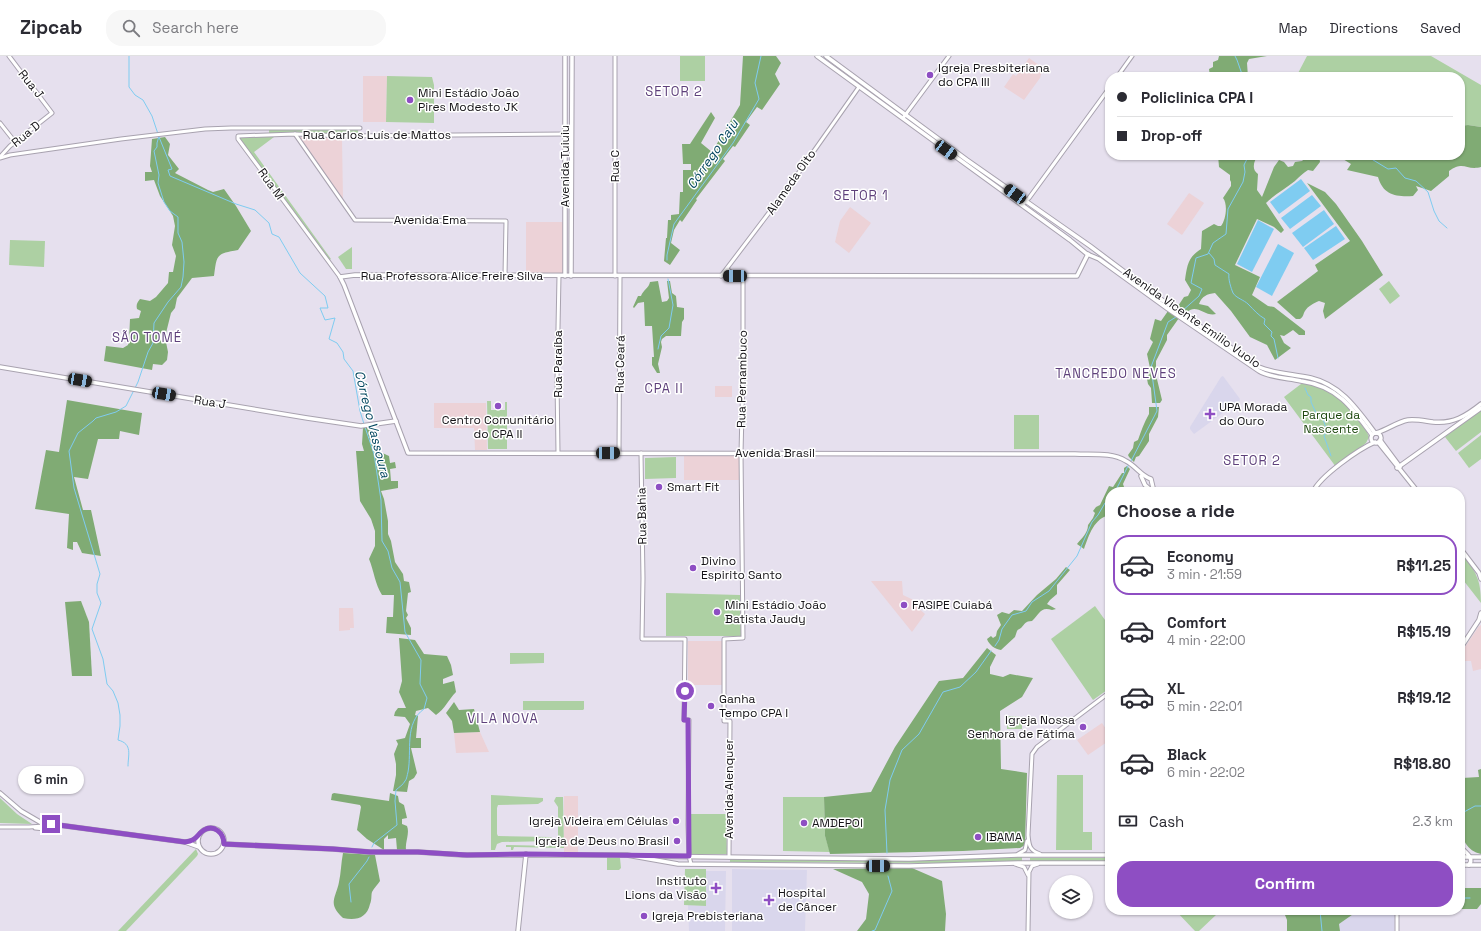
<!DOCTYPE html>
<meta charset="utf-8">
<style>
body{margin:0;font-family:"Space Grotesk",sans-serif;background:#f7f7f7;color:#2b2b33;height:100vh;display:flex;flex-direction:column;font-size:15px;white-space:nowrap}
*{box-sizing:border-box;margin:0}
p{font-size:13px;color:#7c7c81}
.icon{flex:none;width:22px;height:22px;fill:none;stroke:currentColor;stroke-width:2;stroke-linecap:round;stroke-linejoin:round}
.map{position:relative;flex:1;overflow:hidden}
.drawer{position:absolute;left:1105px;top:431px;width:360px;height:428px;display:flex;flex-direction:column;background:#fff;border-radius:16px;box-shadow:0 1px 3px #0004}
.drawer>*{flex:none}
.top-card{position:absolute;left:1105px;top:16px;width:360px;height:88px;border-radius:16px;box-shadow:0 1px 3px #0004;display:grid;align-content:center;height:88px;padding:0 12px;background:#fff}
.tools{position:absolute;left:1049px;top:819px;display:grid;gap:8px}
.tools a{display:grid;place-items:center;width:44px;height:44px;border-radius:50%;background:#fff;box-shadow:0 1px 3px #0004;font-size:20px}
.end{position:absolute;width:18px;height:18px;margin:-9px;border:5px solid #8e4ec3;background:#fff;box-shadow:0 0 0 2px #fff}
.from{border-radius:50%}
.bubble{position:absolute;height:28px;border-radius:14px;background:#fff;box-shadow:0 1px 3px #0004;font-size:13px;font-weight:700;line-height:28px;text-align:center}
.car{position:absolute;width:12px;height:24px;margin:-12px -6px;border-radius:5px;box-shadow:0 0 3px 1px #0007;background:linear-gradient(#222 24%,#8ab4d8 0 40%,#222 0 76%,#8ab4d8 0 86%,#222 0)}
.top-card b{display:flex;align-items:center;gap:14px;height:38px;font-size:15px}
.top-card b+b{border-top:1px solid #e1e1e2}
.top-card i{width:10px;height:10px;background:#2b2b33}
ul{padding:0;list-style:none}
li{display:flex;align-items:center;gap:12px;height:60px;margin:0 8px 6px;padding:0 4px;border:2px solid transparent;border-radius:16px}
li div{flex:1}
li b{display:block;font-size:15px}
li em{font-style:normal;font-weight:700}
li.current{border-color:#8e4ec3}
li>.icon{width:36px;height:36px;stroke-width:1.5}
h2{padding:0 12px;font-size:18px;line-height:48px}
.pay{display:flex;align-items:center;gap:10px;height:44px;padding:0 12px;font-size:15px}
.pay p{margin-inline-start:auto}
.primary-button{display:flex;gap:8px;margin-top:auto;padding:8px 12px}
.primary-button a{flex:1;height:46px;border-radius:16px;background:#8e4ec3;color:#fff;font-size:16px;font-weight:700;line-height:46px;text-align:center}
header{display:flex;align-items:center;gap:24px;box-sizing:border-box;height:56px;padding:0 20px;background:#fff;border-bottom:1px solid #e1e1e2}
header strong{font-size:19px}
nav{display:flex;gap:22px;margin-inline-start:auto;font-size:14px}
.search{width:280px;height:36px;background:#f7f7f7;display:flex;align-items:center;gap:10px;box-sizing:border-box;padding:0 14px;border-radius:16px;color:#7c7c81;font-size:15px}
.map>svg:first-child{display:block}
.education{fill:#ecd2d7}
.medical{fill:#d9d6ec}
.green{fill:#add0a3}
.forest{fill:#80ab74}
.water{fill:#7fccf1}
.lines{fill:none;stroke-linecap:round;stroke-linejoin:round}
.stream{stroke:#7fccf1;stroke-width:1}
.tertiary-casing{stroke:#a8a2af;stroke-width:5}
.secondary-casing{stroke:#a8a2af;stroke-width:5.5}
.tertiary{stroke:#fff;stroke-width:3}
.secondary{stroke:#fff;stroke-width:3.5}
.route{stroke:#8e4ec3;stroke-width:5}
.poi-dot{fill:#8e4ec3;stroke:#fff;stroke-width:1.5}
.labels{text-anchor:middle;stroke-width:3;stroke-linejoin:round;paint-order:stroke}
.poi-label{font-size:12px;fill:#151317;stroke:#fff;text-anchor:start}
.street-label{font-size:12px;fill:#151317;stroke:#fff}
.park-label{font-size:12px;fill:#1d470e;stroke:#fff}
.neighbourhood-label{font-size:13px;letter-spacing:1px;fill:#5e407b;stroke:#fff}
.water-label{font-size:13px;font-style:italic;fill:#00455e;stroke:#fff}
</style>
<header>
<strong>Zipcab</strong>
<div class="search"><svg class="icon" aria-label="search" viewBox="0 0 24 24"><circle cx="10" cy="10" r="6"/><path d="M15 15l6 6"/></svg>Search here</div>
<nav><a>Map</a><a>Directions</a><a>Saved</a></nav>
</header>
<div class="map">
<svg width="1481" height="875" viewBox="0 0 1481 875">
<rect width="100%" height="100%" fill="#e6e0ee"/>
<!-- education -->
<g class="education">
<polygon points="1029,2 1043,12 1040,22 1024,44 1004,31 1013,18 1016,20"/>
<polygon points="363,20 387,20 386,66 363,66"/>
<polygon points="298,81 342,82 343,143 342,142"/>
<polygon points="1189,137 1204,147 1182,179 1167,168"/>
<polygon points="850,151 871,167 849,197 835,186 840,165"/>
<rect x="526" y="166" width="38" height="52"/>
<rect x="715" y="330" width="17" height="11"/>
<polygon points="434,347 486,347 487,394 475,394 474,372 434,372"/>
<rect x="684" y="400" width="55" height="24"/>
<polygon points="871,525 902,525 903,539 920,547 917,551 925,558 912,576"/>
<polygon points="339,552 353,552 354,572 350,572 350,574 339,575"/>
<polygon points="1481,569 1481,613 1473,615 1471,605 1462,605 1461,597 1479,570"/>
<rect x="688" y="585" width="34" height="44"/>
<polygon points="1102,667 1110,679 1110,684 1088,699 1077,684"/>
<polygon points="480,676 489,696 456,697 454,677"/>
<rect x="564" y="740" width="14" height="56"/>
</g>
<!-- medical -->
<g class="medical">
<polygon points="1223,320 1240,343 1239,345 1194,378 1190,373 1190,371 1221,321"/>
<polygon points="732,813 807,814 805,875 732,875"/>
<polygon points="706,815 726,815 725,875 689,875 688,849 706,850"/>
<polygon points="1359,854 1395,854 1394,875 1340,875 1339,868"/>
</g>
<!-- green -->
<g class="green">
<rect x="680" y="0" width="25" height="25"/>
<polygon points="1307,0 1431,0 1481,29 1481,71 1468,69 1460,70 1460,21 1296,21"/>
<polygon points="387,20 432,21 434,29 434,67 386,66"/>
<rect x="269" y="73" width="89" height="5"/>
<polygon points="241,81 274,81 254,96 331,203 328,205 239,83"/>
<polygon points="10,184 45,185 44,211 9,209"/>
<polygon points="352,191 352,213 346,213 338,201"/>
<polygon points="1389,225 1400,240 1390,248 1379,233"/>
<path d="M1306,327C1339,334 1348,350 1367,376L1369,381L1366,387L1336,411L1284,341L1301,328Z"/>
<polygon points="487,345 491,345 491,354 505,354 505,346 507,346 507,393 488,393"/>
<polygon points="1481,353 1481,376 1456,395 1445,381"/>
<rect x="1014" y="359" width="25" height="34"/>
<polygon points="1481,379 1481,403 1469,412 1458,397"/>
<polygon points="676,401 676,422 645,423 645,402"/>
<path d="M1463,498C1476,517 1481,523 1481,547L1460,520V500Z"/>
<polygon points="666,537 740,539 741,580 666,580"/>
<polygon points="1095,550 1110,571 1110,632 1093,644 1051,583"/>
<polygon points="510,597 544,597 544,607 510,608"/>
<polygon points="523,645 584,645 584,653 583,654 523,654"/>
<polygon points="1007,660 1022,661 1022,673 1007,673"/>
<polygon points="1057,719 1083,719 1083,776 1092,776 1092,794 1056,794"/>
<polygon points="491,739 543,742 543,745 538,748 498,749 497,752 497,778 498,780 550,781 552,782 552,785 502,786 497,788 495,794 491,794"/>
<polygon points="556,741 563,741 564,792 514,791 513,794 511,794 511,791 506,791 506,789 554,790 556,789 558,786 558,751 554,745"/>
<polygon points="783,741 824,741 825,780 830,796 783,795"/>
<polygon points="0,742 17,758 32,768 0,767"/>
<polygon points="690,758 726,758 727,798 690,798"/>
<polygon points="196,793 198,798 197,800 126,875 118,875"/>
<polygon points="1022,800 1022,805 946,807 730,806 730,803 946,804"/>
<polygon points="607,801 620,802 621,812 619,814 607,814"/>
<polygon points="1030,802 1110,802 1110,805 1030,806"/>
<polygon points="685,813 706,813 706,850 684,849"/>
<polygon points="1175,854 1214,854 1217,858 1199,875 1195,875"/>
</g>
<!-- forest -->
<g class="forest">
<polygon points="743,0 776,0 781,7 775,18 780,28 762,54 757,51 746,66 750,69 735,91 733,90 723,103 725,105 696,143 697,144 682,166 680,164 674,174 671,187 680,194 670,209 664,205 666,182 667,182 668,164 671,164 671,159 679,158 680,136 683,136 683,114 691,114 691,108 683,108 682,88 690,88 711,56 715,62 701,87 712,96 740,49"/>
<polygon points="1219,0 1267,0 1249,3 1247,7 1248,21 1210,21 1209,13 1213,11 1213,6 1218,4"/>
<path d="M1468,69L1481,71V111C1466,115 1464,104 1449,115V120L1431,135L1416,130L1418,134L1413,140C1396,141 1383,139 1378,121L1347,114L1351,108L1338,100L1328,104L1324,99H1460V70Z"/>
<path d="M165,81L170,88L168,99L179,113L175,117L208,134L213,136L224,133L236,150L251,175L238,194C216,198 217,198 214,220L192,222L177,242L175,252L171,257L165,281L168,296L167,304L162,309L153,308L152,314L104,305L106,290L123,292L128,289L129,284L130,263L139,262L141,255L137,253C136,249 137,247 140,243L150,245L156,241L168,227L169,216H173L176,200L172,189L175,170L173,160L160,140L154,124L145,125V116H152L150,110L152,83Z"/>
<path d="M1218,99H1258C1254,105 1251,113 1258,118L1257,134L1262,141L1274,111L1279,104L1284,106L1288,111L1293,110L1295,106L1302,105L1308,99H1318L1319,100L1320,106L1313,115L1308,114C1303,117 1299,121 1295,125C1285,133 1275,138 1266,147L1284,174L1281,177L1274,171L1257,163L1235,209L1260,221L1252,239L1268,250L1274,251L1305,275V279H1299L1293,274L1284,280L1280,279L1284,287L1291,292L1275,304L1267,289L1250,281L1231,255L1215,237C1207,238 1202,240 1199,248L1208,250L1216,258C1205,261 1197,247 1187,256L1178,250L1184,241L1188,240L1191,234L1185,224C1187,210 1188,201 1201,193L1202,175L1214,168L1218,170H1221C1226,164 1228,148 1223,142L1231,130V126L1230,124V119L1219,111Z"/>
<path d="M1307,127L1325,136L1336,148L1362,185L1383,219L1325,263L1323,255L1325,247L1319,245C1314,247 1308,250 1305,255C1303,258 1304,260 1300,263H1296L1277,246L1318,215L1315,209L1350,185Z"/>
<path d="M658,225L662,246L667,245L669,242L667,225H670L672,237L676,240L677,251L684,252V263L682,266L681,280H666L662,283L661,286L662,291L658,308L660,317H657L652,309V301H654L652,270H645L644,246L638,247L634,252L633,251L638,240H641C643,234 649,232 650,226Z"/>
<polygon points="1168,255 1179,262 1167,279 1167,284 1156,305 1156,319 1162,344 1160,347 1152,347 1151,332 1148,328 1147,323 1150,312 1147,298 1153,286 1150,283 1155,263 1161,265"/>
<polygon points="67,344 142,357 139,379 120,375 119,383 98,383 88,423 74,421 83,454 91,454 101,500 82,497 77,486 73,486 73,494 67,492 69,458 35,453 46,394 59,396"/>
<path d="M1149,351H1159L1158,361L1149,378V385L1139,400L1136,401L1134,406L1129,401L1128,399L1133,392L1134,386L1138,384C1141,375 1144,367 1149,358Z"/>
<path d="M372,371V378H376L378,385L374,386L376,394L389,400L390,407L395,406L396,412L390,413L391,425H398V432L381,435L384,443L388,465V478L391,485L395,506L403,518L404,525L409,526L411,536L408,537L406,555L408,559L406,562L411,572V579L386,577L387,561H393L394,539H382C375,528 374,515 369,503L375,490V475L371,463L360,445L356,395H364L362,388L363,372Z"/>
<path d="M1127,410L1130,413L1123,428L1125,434L1123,436H1110V459C1094,462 1089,479 1084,493L1077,488C1081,483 1088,477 1088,469L1093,462L1095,457L1093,455L1096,451L1100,449L1109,430L1113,431L1122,417H1124V412Z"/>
<path d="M1066,511L1070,514L1057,529V538L1050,544L1047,548L1056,553L1052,554C1040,550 1039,559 1032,565C1025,565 1025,568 1021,572C1020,573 1018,573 1017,575L1015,581L1001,594C995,593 989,589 987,583L991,580L993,582L996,580L997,575L1001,569L997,559L1002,556L1009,558L1014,554L1022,555L1037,539L1056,523Z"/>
<polygon points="81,545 89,566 92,620 72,620 65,546"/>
<path d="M399,582L415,584L424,598L447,600L451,609L453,619L443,623V628L454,625L456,636C448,644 445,653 436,659L428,652L416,655L415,659L418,660L416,682H421V692H411L417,717L414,722L409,725L407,736L393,735L396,719V708L394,698L398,688L396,684L405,682L410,668L405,661L394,660L395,656L398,652H406L399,636L402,625Z"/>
<polygon points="987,592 996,599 990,611 990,618 1003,621 1010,618 1033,622 1022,641 1000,655 1001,713 1027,717 1025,789 1020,792 963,795 830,798 825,780 824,741 871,736 895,691 939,625 963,622"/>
<polygon points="454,646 459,654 474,653 480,676 454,677 452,665 446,657"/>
<path d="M1481,713V798C1453,792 1460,750 1460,728L1462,722L1479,721L1478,714Z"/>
<path d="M334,737L389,745L390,737L398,740L399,746L404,749L407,762L402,763V768L407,770C410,777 405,786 406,794H397L396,782L388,783V779L384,783V794L367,783L357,774L361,751L360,749L331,744L332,738Z"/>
<path d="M343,797L375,799L380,825C378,828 374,832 372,836C371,839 372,844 370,848C367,862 356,865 343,862C327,847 336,842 339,826C341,817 341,807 343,797Z"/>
<polygon points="912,812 942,825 946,858 945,875 857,875 866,863 869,838 862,826 833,813"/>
<polygon points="1460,832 1481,832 1481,848 1477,853 1460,853"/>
<polygon points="1283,854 1359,854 1339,868 1340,875 1287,875 1287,864"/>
</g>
<!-- water -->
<g class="water">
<polygon points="1301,123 1310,135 1279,158 1270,146"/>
<polygon points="1312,139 1321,150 1290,173 1281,162"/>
<polygon points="1324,154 1334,168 1303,191 1292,177"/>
<polygon points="1258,164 1274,173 1252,216 1237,208"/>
<polygon points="1336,170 1345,183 1313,204 1304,192"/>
<polygon points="1278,188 1294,197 1272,240 1256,231"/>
</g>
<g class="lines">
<!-- stream -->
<g class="stream">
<polyline points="129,0 129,31 135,39 143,44 152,60 158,78"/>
<polyline points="1235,0 1237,4 1243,21"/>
<polyline points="159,81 172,113 168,114 170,120 236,148 255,154 269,167 272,178 279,181 300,217 325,240 328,252 320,252 325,264 335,262 329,283 337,287 343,296 344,303 353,315 360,355 364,368"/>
<polyline points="1365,99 1388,113 1396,112 1405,122 1416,125 1428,136 1434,155 1439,165 1447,172"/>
<path d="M1209,197L1214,203L1215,209L1229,218C1228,223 1231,232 1233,237C1236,242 1244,244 1248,248C1254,254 1258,259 1265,263L1264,268L1272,276L1271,280L1274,283L1278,302"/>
<polyline points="667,204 667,199 674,168 733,87 759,43 755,27 761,0"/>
<polyline points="1181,256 1199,240 1202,233 1191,227 1196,202 1208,198 1213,187 1226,178 1228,153 1243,126 1245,116 1244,109 1249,99"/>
<polyline points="658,293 661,280 669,272 673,249 668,223"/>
<polyline points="1305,332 1308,339 1311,341 1311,346 1316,357 1323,363 1327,375 1324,380 1331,400"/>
<path d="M365,371L374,398L381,444L382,485L388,495L392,512L400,526L405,576L421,604L420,628L427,642L424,653C404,667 412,695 408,716C407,719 407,723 405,725C403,729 399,731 396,734L395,745L397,769L374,787L372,791"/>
<polyline points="1131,405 1157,355 1151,311 1168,266 1176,261"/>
<polyline points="1115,436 1129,408"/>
<polyline points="995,590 999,584 1002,573 1012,559 1026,555 1032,546 1049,535 1077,500 1092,466 1098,459 1105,447 1110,443"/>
<path d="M128,710C128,699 133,688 118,684L120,670V659L118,647L113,635L107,628L103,603L92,573L101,547L97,537V528L100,518L74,432L69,395L78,377L93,365L96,362L116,356L126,350L138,326L148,296L153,287L154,267L168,246L181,231L183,221L184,206L182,186L178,177V161L170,155L164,146L158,127L159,119L154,95L157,91V87L159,80"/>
<polyline points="1464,756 1475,750 1481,750"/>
<polyline points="887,797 885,754 890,724 902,694 919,678 943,636 960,631 976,616 991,595"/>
<polyline points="1460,842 1470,842"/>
<polyline points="351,846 349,828 367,805 369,801"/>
<polyline points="1320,854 1322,875"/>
<polyline points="872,875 875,874 892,835 888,820"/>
</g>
<defs>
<g id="tertiary">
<polyline points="1117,21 1132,0"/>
<polyline points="903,62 949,0"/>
<polyline points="0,67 15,86"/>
<polyline points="295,78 355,164 506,165 505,220"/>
<polyline points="0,101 10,90 52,57 9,0"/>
<polyline points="0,102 10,99 121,83 205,73 231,72 360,72"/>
<polyline points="1022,149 1029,142 1110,31"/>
<polyline points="727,213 735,220"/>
<polyline points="615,220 615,0"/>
<polyline points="721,220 790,129 859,31"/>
<polyline points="340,221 238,83 238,80 295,78 344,80 565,78"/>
<polyline points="558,397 557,324 559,220"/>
<polyline points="619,397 620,220"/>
<polyline points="641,397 643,522 642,583 685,583 684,664 689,664 688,769 689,800 691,808"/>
<polyline points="0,771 29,771 44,770"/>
<polyline points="35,772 45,773"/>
<polyline points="1018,798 1025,794 1027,785"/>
<path d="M1040,798C1029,794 1029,789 1028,779L1032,698L1037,691L1110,636"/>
<polyline points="729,801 730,665 724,665 724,583 743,582 741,397 743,316 743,220"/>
<polyline points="1015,808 1024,811 1028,819"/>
<polyline points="1397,854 1397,875"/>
<polyline points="1028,875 1029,816 1032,810 1038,808"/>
</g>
<g id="secondary">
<path d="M817,0L1070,184L1087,198L1099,203L1168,253L1259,315C1271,322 1287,322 1301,325C1337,330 1352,351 1372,379"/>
<path d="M826,0L967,104L1090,190L1162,244L1259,311C1276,318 1293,318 1311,322C1341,329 1357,353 1375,377"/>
<path d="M1088,198L1077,220H1071L355,219L340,221L344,229L408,397L1075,398C1092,399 1111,396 1126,405C1136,410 1141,420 1151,423L1154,436"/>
<polyline points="565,220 565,0"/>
<polyline points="571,220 572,0"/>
<polyline points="0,311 307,362 361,370 396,365"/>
<path d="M1376,377C1387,374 1397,366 1408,364C1416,363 1425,365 1433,366C1453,368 1466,360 1481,348"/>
<circle cx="1376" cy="382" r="5"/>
<polyline points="1380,384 1400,411"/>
<polyline points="1378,386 1418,436"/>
<polyline points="1397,412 1481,352"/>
<polyline points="1141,420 1145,429 1152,435"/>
<path d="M1313,436C1320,420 1359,393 1375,386"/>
<polyline points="1460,492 1479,517 1481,523"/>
<polyline points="1460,593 1479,564 1481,557"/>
<polyline points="0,737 21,755 45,769"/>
<circle cx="48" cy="771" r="4"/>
<polyline points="51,768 185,786"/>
<circle cx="211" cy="785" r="13"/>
<polyline points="198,781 192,785 185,786 199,791"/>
<polyline points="224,788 333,793 370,796 418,796 463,799 627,799 678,808 909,810 1019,807 1110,807"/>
<path d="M1460,790C1465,797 1475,801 1469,809"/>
<polyline points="636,800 909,803 1019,799 1110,799"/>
<polyline points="1460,801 1481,801"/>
<polyline points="1460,809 1481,809"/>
<polyline points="518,875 526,798"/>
</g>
</defs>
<!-- tertiary casing -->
<use href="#tertiary" class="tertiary-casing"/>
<!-- secondary casing -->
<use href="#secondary" class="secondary-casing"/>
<!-- tertiary -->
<use href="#tertiary" class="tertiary"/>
<!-- secondary -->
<use href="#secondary" class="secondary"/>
</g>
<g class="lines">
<!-- route -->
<path class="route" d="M51,768L185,786C197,785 196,779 204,774C214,768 224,777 224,788L333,793L370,796H418L467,799L526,798L689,800L688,664H684L685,635"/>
</g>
<!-- markers -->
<g class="poi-dot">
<circle cx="930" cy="19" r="4"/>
<circle cx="410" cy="44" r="4"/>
<circle cx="498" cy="350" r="4"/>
<path d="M1208 352h4v4h4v4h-4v4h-4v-4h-4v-4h4z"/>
<circle cx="659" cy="431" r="4"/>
<circle cx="693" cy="512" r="4"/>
<circle cx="904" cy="549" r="4"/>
<circle cx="717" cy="556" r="4"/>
<circle cx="711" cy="650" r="4"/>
<circle cx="1083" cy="671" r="4"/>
<circle cx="676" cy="765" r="4"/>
<circle cx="804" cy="767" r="4"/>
<circle cx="978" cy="781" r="4"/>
<circle cx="677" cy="785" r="4"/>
<path d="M714 826h4v4h4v4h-4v4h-4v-4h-4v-4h4z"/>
<path d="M767 838h4v4h4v4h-4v4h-4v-4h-4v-4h4z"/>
<circle cx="644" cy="860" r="4"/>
</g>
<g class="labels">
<!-- poi labels -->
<g class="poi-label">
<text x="938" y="16">Igreja Presbiteriana<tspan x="938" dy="14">do CPA III</tspan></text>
<text x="418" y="41">Mini Estádio João<tspan x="418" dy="14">Pires Modesto JK</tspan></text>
<text x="1219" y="355">UPA Morada<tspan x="1219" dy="14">do Ouro</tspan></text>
<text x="498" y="368" text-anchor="middle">Centro Comunitário<tspan x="498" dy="14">do CPA II</tspan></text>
<text x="667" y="435">Smart Fit</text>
<text x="701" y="509">Divino<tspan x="701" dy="14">Espirito Santo</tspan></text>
<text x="725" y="553">Mini Estádio João<tspan x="725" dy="14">Batista Jaudy</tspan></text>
<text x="912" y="553">FASIPE Cuiabá</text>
<text x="719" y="647">Ganha<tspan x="719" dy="14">Tempo CPA I</tspan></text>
<text x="1075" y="668" text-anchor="end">Igreja Nossa<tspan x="1075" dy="14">Senhora de Fátima</tspan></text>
<text x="668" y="769" text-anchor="end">Igreja Videira em Células</text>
<text x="812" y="771">AMDEPOl</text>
<text x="986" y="785">IBAMA</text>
<text x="669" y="789" text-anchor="end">Igreja de Deus no Brasil</text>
<text x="707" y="829" text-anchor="end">Instituto<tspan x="707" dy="14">Lions da Visão</tspan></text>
<text x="778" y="841">Hospital<tspan x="778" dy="14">de Câncer</tspan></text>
<text x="652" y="864">Igreja Prebisteriana</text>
</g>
<!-- street labels -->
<g class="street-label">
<text transform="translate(31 28) rotate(51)" y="4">Rua J</text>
<text transform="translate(26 78) rotate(-39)" y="4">Rua D</text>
<text x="377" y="83">Rua Carlos Luís de Mattos</text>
<text transform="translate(565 110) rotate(-90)" y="4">Avenida Tuiuiu</text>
<text transform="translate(615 110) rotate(-90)" y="4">Rua C</text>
<text transform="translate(791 126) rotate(-55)" y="4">Alameda Oito</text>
<text transform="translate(271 128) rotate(54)" y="4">Rua M</text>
<text x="430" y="168">Avenida Ema</text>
<text x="452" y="224">Rua Professora Alice Freire Silva</text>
<text transform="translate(1192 262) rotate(35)" y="4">Avenida Vicente Emilio Vuolo</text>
<text transform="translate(558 308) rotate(-90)" y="4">Rua Paraíba</text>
<text transform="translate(620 308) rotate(-89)" y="4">Rua Ceará</text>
<text transform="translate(742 323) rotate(-89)" y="4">Rua Pernambuco</text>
<text transform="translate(210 346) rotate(9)" y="4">Rua J</text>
<text x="775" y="401">Avenida Brasil</text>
<text transform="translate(642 460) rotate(-91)" y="4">Rua Bahia</text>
<text transform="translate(729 733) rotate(-90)" y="4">Avenida Alenquer</text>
</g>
<!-- park labels -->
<g class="park-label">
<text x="1331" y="363">Parque da<tspan x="1331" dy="14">Nascente</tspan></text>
</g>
<!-- neighbourhood labels -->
<g class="neighbourhood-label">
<text x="674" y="40">SETOR 2</text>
<text x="861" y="144">SETOR 1</text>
<text x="147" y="286">SÃO TOMÉ</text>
<text x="1116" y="322">TANCREDO NEVES</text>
<text x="664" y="337">CPA II</text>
<text x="1252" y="409">SETOR 2</text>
<text x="503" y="667">VILA NOVA</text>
</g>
<!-- water labels -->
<g class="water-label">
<text transform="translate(712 98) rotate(-56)" y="5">Córrego Caju</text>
<text transform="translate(373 368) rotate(76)" y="5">Córrego Vassoura</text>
</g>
</g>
</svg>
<div class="tools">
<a><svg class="icon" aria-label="layers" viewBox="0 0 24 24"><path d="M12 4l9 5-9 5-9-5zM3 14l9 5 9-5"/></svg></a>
</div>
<i class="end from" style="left:685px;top:635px"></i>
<i class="end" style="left:51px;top:768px"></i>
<div class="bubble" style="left:18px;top:710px;width:66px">6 min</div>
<i class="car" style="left:946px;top:94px;rotate:126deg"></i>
<i class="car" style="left:1015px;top:138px;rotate:306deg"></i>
<i class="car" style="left:735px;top:220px;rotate:270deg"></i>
<i class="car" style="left:80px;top:324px;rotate:100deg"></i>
<i class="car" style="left:164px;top:338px;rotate:100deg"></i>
<i class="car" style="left:608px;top:397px;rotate:89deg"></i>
<i class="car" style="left:878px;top:810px;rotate:90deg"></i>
<div class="top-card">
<b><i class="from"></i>Policlinica CPA I</b>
<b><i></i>Drop-off</b>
</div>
<section class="drawer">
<h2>Choose a ride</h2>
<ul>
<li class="current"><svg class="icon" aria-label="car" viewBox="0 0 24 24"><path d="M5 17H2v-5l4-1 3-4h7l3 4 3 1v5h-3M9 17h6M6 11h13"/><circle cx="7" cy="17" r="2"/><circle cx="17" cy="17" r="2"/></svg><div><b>Economy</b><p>3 min · 21:59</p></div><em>R$11.25</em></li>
<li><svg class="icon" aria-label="car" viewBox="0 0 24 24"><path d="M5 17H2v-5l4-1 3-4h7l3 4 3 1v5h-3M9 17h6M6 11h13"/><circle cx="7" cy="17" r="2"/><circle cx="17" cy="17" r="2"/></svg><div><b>Comfort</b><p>4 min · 22:00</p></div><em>R$15.19</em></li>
<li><svg class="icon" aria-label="car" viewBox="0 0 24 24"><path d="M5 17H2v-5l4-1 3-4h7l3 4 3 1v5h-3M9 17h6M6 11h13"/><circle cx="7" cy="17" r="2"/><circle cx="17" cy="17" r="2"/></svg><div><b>XL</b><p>5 min · 22:01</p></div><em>R$19.12</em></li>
<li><svg class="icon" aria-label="car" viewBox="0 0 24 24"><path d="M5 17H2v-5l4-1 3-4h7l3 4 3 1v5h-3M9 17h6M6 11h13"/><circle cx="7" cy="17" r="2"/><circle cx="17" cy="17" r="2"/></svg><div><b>Black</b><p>6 min · 22:02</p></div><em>R$18.80</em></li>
</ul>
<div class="pay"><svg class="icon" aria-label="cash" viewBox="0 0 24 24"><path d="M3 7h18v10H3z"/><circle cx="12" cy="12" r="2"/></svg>Cash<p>2.3 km</p></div>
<div class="primary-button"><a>Confirm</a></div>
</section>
</div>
